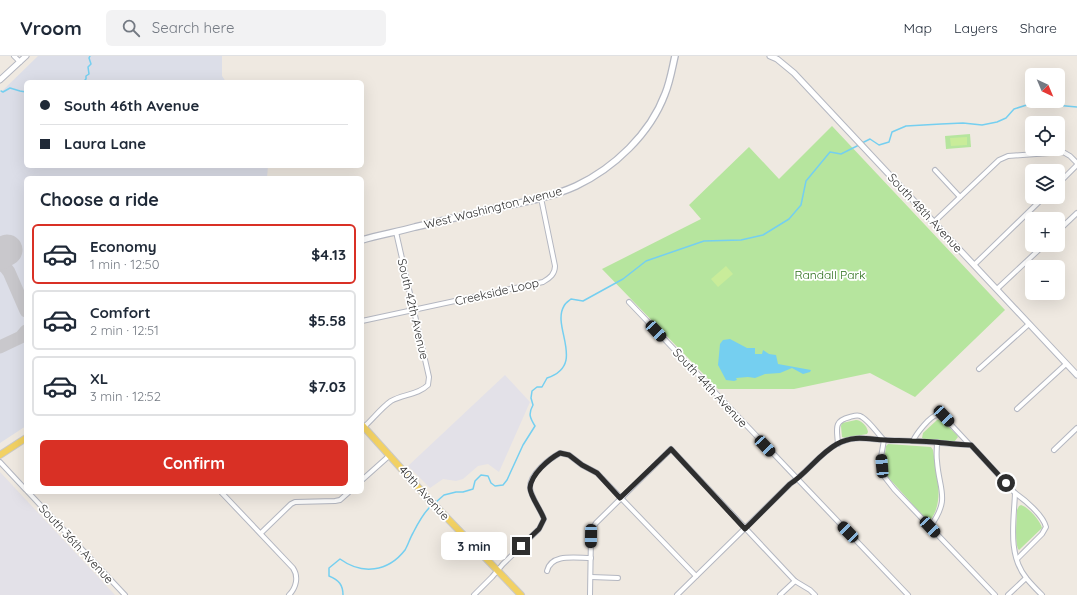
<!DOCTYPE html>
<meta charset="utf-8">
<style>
body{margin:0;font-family:Quicksand,sans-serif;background:#f2f2f3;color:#1f2937;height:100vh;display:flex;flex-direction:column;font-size:15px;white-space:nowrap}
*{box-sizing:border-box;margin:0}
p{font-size:13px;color:#747a83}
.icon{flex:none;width:22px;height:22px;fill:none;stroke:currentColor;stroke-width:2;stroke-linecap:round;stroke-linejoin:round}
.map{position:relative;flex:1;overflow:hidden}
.side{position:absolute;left:24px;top:120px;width:340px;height:318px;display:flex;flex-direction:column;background:#fff;border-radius:6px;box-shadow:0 4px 16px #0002}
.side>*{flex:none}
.hud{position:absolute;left:24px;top:24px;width:340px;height:88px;border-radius:6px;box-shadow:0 4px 16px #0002;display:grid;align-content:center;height:88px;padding:0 16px;background:#fff}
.needle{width:26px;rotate:136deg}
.buttons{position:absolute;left:1025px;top:12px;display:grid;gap:8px}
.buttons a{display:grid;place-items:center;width:40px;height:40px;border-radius:6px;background:#fff;box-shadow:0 4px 16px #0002;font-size:20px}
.end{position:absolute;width:18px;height:18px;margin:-9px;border:5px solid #2e2e2e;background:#fff;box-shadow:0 0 0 2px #fff}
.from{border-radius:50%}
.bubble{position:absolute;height:28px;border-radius:6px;background:#fff;box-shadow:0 4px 16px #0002;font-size:13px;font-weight:700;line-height:28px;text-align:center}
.car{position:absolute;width:12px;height:24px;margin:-12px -6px;border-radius:5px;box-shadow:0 0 3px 1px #0007;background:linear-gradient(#222 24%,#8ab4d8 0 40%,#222 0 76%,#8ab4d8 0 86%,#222 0)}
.hud b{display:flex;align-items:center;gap:14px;height:38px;font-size:15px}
.hud b+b{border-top:1px solid #e0e1e3}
.hud i{width:10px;height:10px;background:#1f2937}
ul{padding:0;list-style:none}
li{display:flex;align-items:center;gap:12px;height:60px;margin:0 8px 6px;padding:0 8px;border:2px solid #e0e1e3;border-radius:6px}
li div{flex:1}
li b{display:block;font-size:15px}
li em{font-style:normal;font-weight:700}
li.selected{border-color:#d93025}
li>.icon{width:36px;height:36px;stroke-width:1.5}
h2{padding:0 16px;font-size:18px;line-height:48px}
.primary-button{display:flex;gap:8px;margin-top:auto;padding:8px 16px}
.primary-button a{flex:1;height:46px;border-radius:6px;background:#d93025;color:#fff;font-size:16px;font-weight:700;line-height:46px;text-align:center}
header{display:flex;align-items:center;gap:24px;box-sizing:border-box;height:56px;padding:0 20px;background:#fff;border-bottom:1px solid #e0e1e3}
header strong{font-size:19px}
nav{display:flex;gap:22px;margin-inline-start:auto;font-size:14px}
.search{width:280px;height:36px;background:#f2f2f3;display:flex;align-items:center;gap:10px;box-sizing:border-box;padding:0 14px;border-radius:6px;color:#747a83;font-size:15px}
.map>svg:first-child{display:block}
.industrial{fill:#e3e1e8}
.airport{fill:#dcdee8}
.green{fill:#b6e59e}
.pitch{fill:#c9ec9a}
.water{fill:#75cff0}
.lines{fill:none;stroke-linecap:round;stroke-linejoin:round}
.stream{stroke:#75cff0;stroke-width:1.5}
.taxiway{stroke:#c9c8cc;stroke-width:13}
.runway{stroke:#c9c8cc;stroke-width:31}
.minor-casing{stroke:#b4b7c1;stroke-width:6}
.tertiary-casing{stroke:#b4b7c1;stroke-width:7}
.secondary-casing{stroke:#b4b7c1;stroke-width:8}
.primary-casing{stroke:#c9c9c9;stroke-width:8}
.minor{stroke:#fff;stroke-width:4}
.tertiary{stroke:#fff;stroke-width:5}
.secondary{stroke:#fff;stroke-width:5.5}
.primary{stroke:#f2d163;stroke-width:6}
.route{stroke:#2e2e2e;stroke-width:5}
.labels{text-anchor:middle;stroke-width:3.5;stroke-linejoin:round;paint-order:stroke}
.street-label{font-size:12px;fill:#2e2e2e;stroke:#fff}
.park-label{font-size:12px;fill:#2c6e1b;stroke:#fff}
</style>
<header>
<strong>Vroom</strong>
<div class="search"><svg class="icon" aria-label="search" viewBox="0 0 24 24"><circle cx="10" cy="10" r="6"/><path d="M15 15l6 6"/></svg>Search here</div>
<nav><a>Map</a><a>Layers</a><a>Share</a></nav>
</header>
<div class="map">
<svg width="1077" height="539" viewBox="0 0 1077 539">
<rect width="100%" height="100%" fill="#efe9e1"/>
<!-- industrial -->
<g class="industrial">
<polygon points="505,319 530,346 499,416 488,408 478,410 463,423 456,425 443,423 430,432 408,410"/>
<polygon points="0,416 115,539 0,539"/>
</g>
<!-- airport -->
<polygon class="airport" points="38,0 222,0 222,20 226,26 26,26 26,110 268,110 267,122 26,122 26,370 0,387 0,37"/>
<!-- green -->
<g class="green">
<polygon points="832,70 1005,254 915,341 870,317 794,333 718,333 602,213 701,163 689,149 749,91 779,123"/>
<polygon points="970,78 971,91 946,93 945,80"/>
<polygon points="940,363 956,378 958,381 954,386 924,383 922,382 923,377 937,364"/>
<path d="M856,364C861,364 867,370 868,376L867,378L845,382L842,381L841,370L842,367Z"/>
<path d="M888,388L931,391L933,394C936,415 945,444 931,463H927L925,462L887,420L884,407L886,390Z"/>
<path d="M1021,449C1028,451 1040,464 1042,472L1019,494C1014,488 1017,464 1017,454L1019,450Z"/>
</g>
<!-- pitch -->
<g class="pitch">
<polygon points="967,81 967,89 951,90 950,82"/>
<polygon points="726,210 733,218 718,231 711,223"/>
</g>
<!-- water -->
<polygon class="water" points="730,283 747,292 755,292 755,298 762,298 763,294 769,298 776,299 778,308 811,314 810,316 803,318 792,312 780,317 765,318 755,322 748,321 736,322 737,324 734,325 726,324 718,309 720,288 723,284"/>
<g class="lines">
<!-- stream -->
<g class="stream">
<polyline points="74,26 75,26"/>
<polyline points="83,26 86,23 86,20 89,18 88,11 91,8 89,2 90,0"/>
<polyline points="1,35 3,36 10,32 20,35 26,36"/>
<polyline points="862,87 870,83 879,89 889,86 892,76 906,70 941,68 963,67 982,69 997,66 1006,62 1014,53 1033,47 1077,51"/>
<path d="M435,447L444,439L456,436H463L473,433L475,425L481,419L488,420L491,427L495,430L503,429L507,424L523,389L535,370C530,362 528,358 533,349L531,342L532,335L537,331H542L547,322C587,309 551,271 564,250C565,247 569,245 571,243L583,245L623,223L646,205L704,185L741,184L763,179L789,163L801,149L806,125L830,96L841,98L859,89"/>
<path d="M343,539C343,529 339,524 329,520V512L340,503C362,519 388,516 405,494C408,489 410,482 413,477C418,467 424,456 432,449"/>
</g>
<!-- taxiway -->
<g class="taxiway">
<polyline points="0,207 6,212 9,216 26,255"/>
<polyline points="0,291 21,281 26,275"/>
</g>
<!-- runway -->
<polyline class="runway" points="0,198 7,194"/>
<defs>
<g id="minor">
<polyline points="14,0 20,6"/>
<polyline points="935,114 960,141"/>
<polyline points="1058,128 1077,109"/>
<polyline points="934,166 999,104 1008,100 1063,96 1070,100 1077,107"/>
<polyline points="1058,175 1077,157"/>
<polyline points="974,209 1044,141"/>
<polyline points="997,233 1044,189"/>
<polyline points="629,246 908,539"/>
<path d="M362,265L543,226C550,222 555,218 555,210L541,142"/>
<polyline points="979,313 1029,268"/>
<polyline points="1017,353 1066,308"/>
<path d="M364,371C373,363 381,352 391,345C403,338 418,339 428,329L429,321L396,176"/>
<polyline points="884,384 881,401 883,419 894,433 995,539"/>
<path d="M913,385C916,378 930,360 937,359C939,358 941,359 943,360L970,389"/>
<path d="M838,388C837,373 833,365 850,361C854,360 858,358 862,361C870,366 877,377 884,384"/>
<polyline points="1054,394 1077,372"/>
<polyline points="0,406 26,434"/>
<polyline points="362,424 390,399"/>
<polyline points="28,436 125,539"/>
<path d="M221,436L293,512C299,521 296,532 289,539"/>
<path d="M1015,437C1025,444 1043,459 1046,471L1042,478L1017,503"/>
<path d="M930,471C951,442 939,435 937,405C936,399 937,393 937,386"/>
<polyline points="261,477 291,448 295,446 335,445 340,444 349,436"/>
<path d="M547,515C551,497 576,502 591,502"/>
<polyline points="591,521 618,522"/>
<path d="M474,539L492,521L503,508L539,473L544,463C541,454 530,440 530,431C530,418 549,403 560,397L569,399L582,409L597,417L696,520"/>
<polyline points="590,539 591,479 592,473 596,467 671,393 795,525 810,534 815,539"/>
<path d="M677,539L790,428C807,417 819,398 837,388C853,379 867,383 885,384C894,385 903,384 912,385C932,386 951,388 971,389L1015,437C1014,465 1007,499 1027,523C1032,529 1037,534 1042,539"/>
<polyline points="780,539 795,525"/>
<polyline points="1008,539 1026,522"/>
</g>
<g id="tertiary">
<polyline points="770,0 777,3 794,17 1077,319"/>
<polyline points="0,24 26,0"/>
</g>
<path id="secondary" d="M362,184C379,179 397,176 415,171C445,164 476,157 506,150C530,145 554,140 576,130C614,112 650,78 665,38C670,26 672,13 675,0"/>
<g id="primary">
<polyline points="362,369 425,439 521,539"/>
<polyline points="0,399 26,382"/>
</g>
</defs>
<!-- minor casing -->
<use href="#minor" class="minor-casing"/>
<!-- tertiary casing -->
<use href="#tertiary" class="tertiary-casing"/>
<!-- secondary casing -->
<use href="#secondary" class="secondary-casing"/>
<!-- primary casing -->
<use href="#primary" class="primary-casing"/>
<!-- minor -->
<use href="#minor" class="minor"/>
<!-- tertiary -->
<use href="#tertiary" class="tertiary"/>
<!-- secondary -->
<use href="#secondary" class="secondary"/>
<!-- primary -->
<use href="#primary" class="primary"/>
</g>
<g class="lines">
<!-- route -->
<path class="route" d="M521,490L539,473L544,463C541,454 530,440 530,432C531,418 549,403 560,397L569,399L582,409L597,417L620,442L671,393L745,473L790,428C807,417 819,398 837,388C853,379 867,383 885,384C894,385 903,384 912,385C932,385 951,388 971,389L1006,427"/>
</g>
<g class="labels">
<!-- street labels -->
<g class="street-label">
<text transform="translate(493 152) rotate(-14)" y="4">West Washington Avenue</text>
<text transform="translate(925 157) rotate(47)" y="4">South 48th Avenue</text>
<text transform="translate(497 236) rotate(-13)" y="4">Creekside Loop</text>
<text transform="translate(413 253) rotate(77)" y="4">South 42th Avenue</text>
<text transform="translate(710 332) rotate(47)" y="4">South 44th Avenue</text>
<text transform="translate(424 437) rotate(48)" y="4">40th Avenue</text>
<text transform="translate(76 488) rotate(47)" y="4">South 36th Avenue</text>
</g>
<!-- park labels -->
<g class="park-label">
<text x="830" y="223">Randall Park</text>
</g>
</g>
</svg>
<div class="buttons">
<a><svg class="needle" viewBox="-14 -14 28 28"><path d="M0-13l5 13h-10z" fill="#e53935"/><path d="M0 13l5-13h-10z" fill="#747a83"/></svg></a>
<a><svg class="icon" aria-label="locate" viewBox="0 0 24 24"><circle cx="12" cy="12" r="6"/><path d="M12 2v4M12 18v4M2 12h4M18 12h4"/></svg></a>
<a><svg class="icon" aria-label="layers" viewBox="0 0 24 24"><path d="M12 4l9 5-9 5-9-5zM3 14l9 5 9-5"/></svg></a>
<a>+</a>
<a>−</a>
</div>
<i class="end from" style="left:1006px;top:427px"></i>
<i class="end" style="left:521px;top:490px"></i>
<div class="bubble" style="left:441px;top:476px;width:66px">3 min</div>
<i class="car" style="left:656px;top:275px;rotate:137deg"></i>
<i class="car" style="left:944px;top:360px;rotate:137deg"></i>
<i class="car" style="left:765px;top:390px;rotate:137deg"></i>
<i class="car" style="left:882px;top:410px;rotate:355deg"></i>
<i class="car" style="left:930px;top:471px;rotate:137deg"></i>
<i class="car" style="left:848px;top:476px;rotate:316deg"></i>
<i class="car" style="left:591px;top:480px;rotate:181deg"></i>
<div class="hud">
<b><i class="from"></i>South 46th Avenue</b>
<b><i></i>Laura Lane</b>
</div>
<section class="side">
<h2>Choose a ride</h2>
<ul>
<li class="selected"><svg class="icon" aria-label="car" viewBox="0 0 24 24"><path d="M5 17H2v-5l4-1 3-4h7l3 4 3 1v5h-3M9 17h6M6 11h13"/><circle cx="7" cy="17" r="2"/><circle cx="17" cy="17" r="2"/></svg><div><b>Economy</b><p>1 min · 12:50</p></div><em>$4.13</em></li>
<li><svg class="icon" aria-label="car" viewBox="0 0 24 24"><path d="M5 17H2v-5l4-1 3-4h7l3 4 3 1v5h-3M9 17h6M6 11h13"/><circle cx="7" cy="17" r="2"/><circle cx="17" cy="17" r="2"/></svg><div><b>Comfort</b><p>2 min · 12:51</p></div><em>$5.58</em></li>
<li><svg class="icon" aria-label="car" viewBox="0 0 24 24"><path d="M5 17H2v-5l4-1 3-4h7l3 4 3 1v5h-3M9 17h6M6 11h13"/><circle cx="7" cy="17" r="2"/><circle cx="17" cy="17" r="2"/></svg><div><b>XL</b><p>3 min · 12:52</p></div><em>$7.03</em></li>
</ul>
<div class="primary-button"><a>Confirm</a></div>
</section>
</div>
